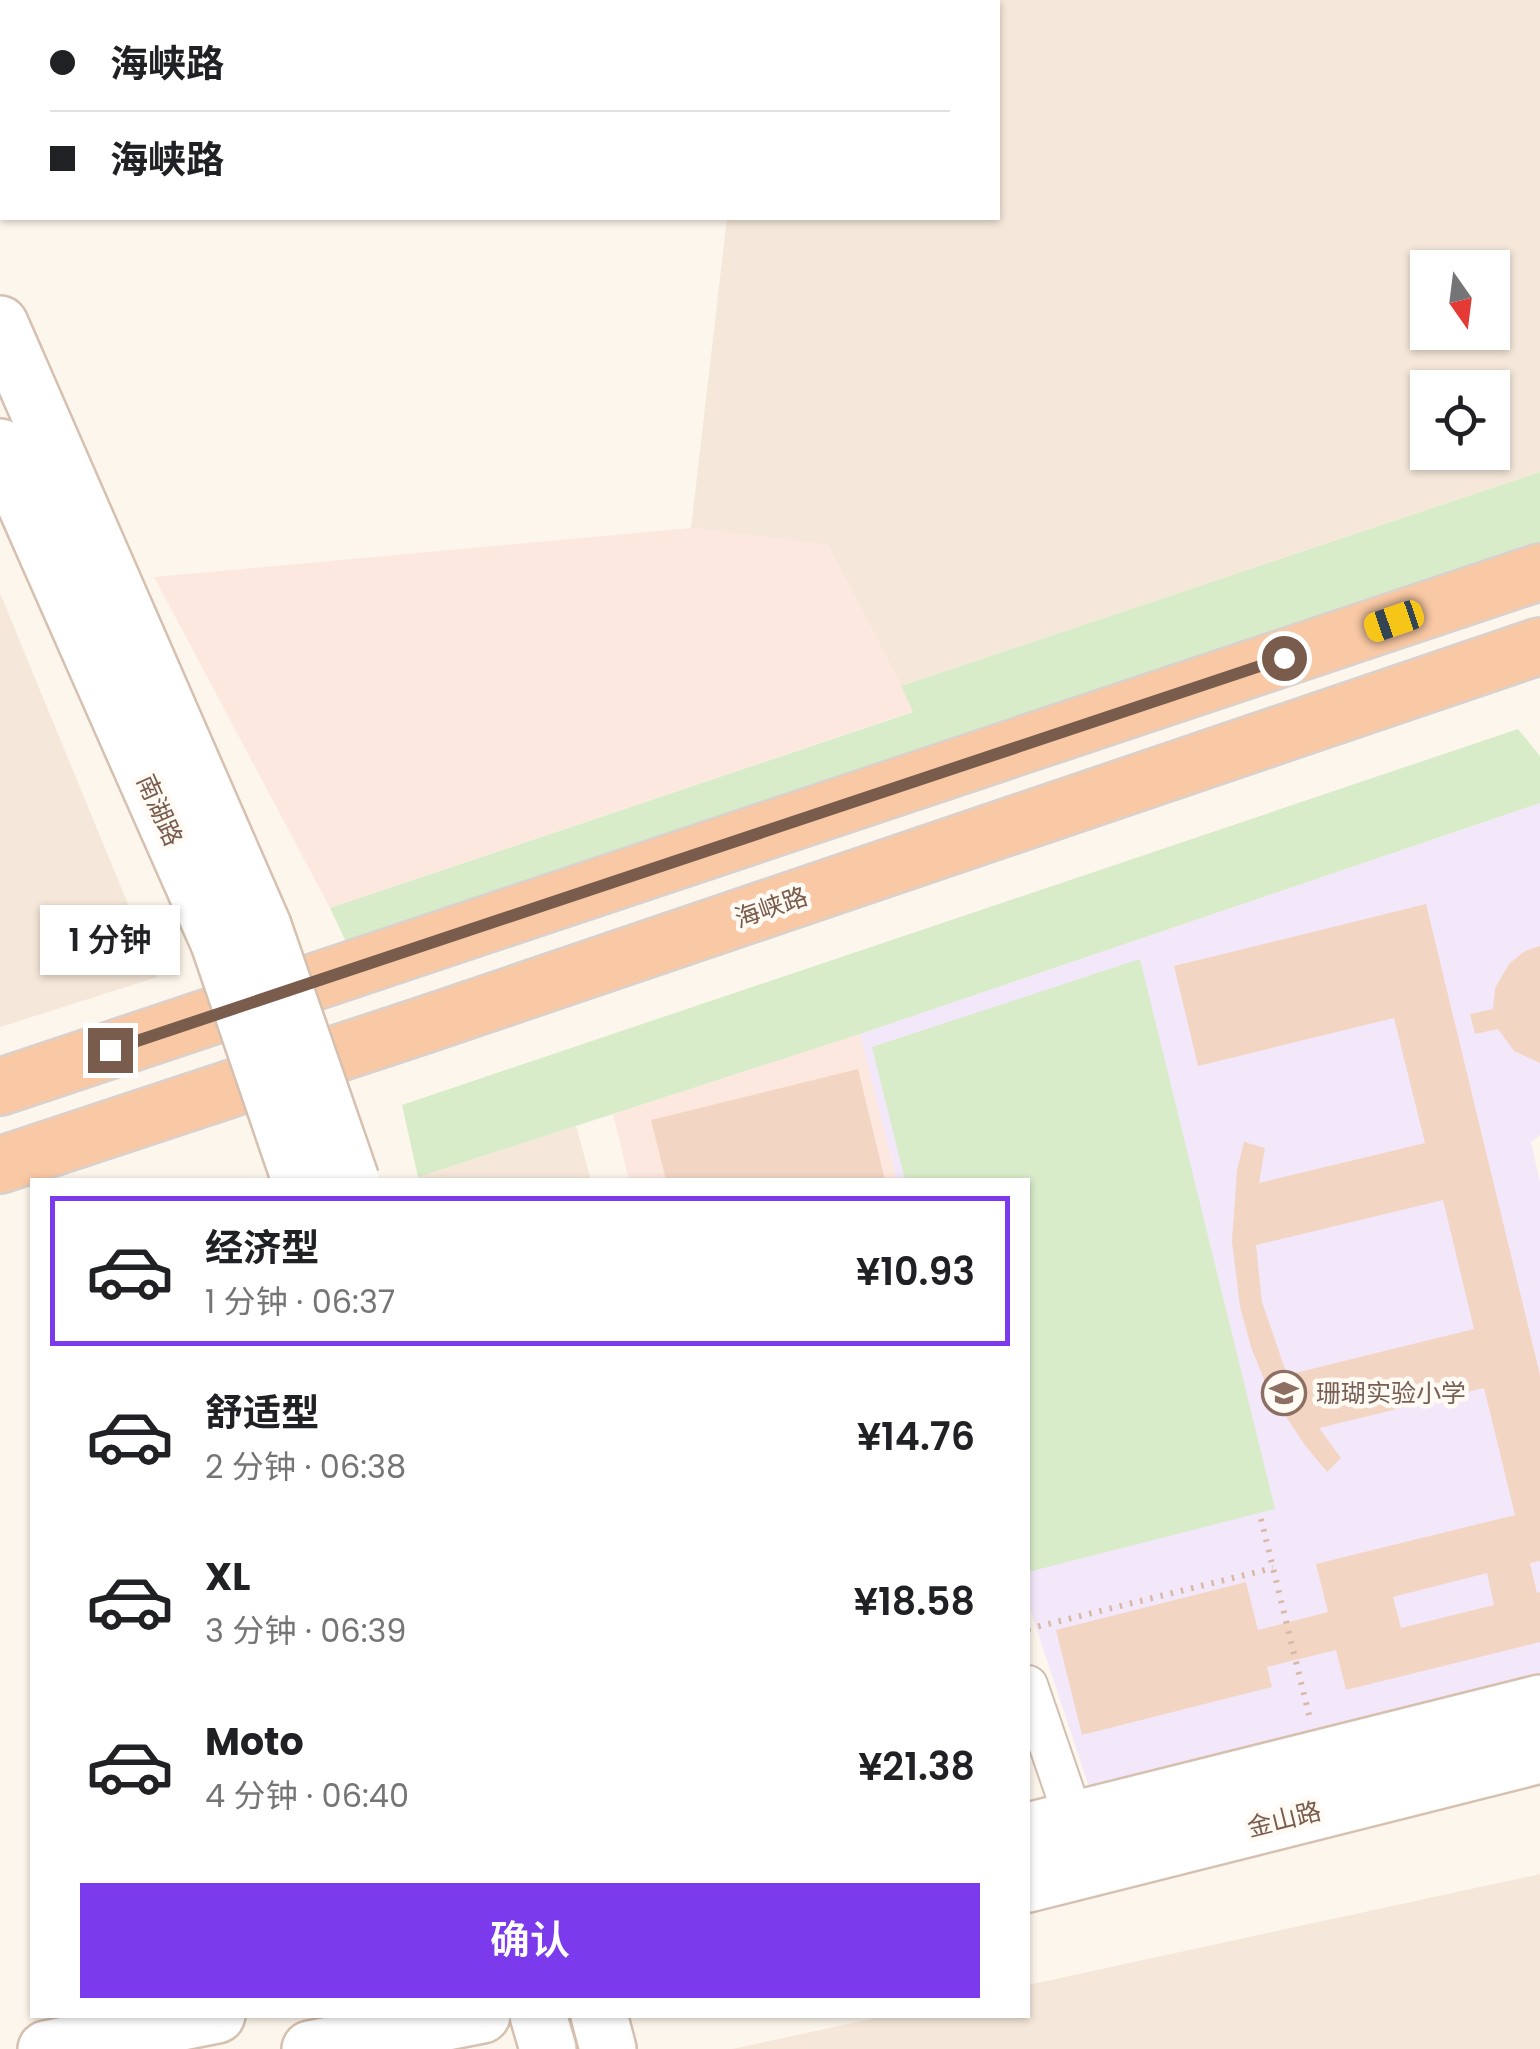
<!DOCTYPE html>
<html lang="zh">
<meta charset="utf-8">
<style>
body{margin:0;font-family:Poppins,"Noto Sans SC",sans-serif;background:#f6f6f6;color:#202124;height:100vh;display:flex;flex-direction:column;font-size:38px;white-space:nowrap}
*{box-sizing:border-box;margin:0}
p{font-size:32px;color:#757577}
.icon{flex:none;width:55px;height:55px;fill:none;stroke:currentColor;stroke-width:2;stroke-linecap:round;stroke-linejoin:round}
.map{position:relative;flex:1;overflow:hidden}
.drawer{position:absolute;left:30px;top:1178px;width:1000px;height:840px;display:flex;flex-direction:column;background:#fff;border-radius:0px;box-shadow:0 2px 8px #0004}
.drawer>*{flex:none}
.banner{position:absolute;left:0px;top:0px;width:1000px;height:220px;box-shadow:0 2px 8px #0004;display:grid;align-content:center;height:220px;padding:0 50px;background:#fff}
.needle{width:65px;rotate:166deg}
.tools{position:absolute;left:1410px;top:250px;display:grid;gap:20px}
.tools a{display:grid;place-items:center;width:100px;height:100px;border-radius:0px;background:#fff;box-shadow:0 2px 8px #0004;font-size:50px}
.end{position:absolute;width:45px;height:45px;margin:-22px;border:12px solid #7a5c4d;background:#fff;box-shadow:0 0 0 5px #fff}
.from{border-radius:50%}
.bubble{position:absolute;height:70px;border-radius:0px;background:#fff;box-shadow:0 2px 8px #0004;font-size:32px;font-weight:600;line-height:70px;text-align:center}
.car{position:absolute;width:30px;height:60px;margin:-30px -15px;border-radius:12px;box-shadow:0 0 8px 2px #0007;background:linear-gradient(#f5c518 24%,#345 0 40%,#f5c518 0 76%,#345 0 86%,#f5c518 0)}
.banner b{display:flex;align-items:center;gap:35px;height:95px;font-size:38px}
.banner b+b{border-top:2px solid #e0e0e0}
.banner i{width:25px;height:25px;background:#202124}
ul{padding:18px 0 0;list-style:none}
li{display:flex;align-items:center;gap:30px;height:150px;margin:0 20px 15px;padding:0 30px;border:5px solid transparent;border-radius:0px}
li div{flex:1}
li b{display:block;font-size:38px}
li em{font-style:normal;font-weight:600}
li.on{border-color:#7c3aed}
li>.icon{width:90px;height:90px;stroke-width:1.5}
.action{display:flex;gap:20px;margin-top:auto;padding:20px 50px}
.action a{flex:1;height:115px;border-radius:0px;background:#7c3aed;color:#fff;font-size:40px;font-weight:600;line-height:115px;text-align:center}
.map>svg:first-child{display:block}
.residential{fill:#f5e8da;fill-rule:evenodd}
.commercial{fill:#fde8e0}
.education{fill:#f3e8fa}
.green{fill:#d8ecc9}
.building{fill:#f3d5c3;fill-rule:evenodd}
.lines{fill:none;stroke-linecap:round;stroke-linejoin:round}
.minor-casing{stroke:#d1beb0;stroke-width:42}
.secondary-casing{stroke:#d6c0b0;stroke-width:60}
.trunk-casing{stroke:#dad1cd;stroke-width:60}
.path{stroke:#d9b8a5;stroke-width:6;stroke-dasharray:2.5 8;stroke-linecap:butt}
.minor{stroke:#fff;stroke-width:38}
.secondary{stroke:#fff;stroke-width:55}
.trunk{stroke:#f9c8a4;stroke-width:55}
.secondary-bridge-casing{stroke:#d6c0b0;stroke-width:60;stroke-linecap:butt}
.secondary-bridge{stroke:#fff;stroke-width:55}
.route{stroke:#7a5c4d;stroke-width:12}
.labels{text-anchor:middle;stroke-width:9;stroke-linejoin:round;paint-order:stroke}
.street-label{font-size:25px;fill:#7a5c4d;stroke:#fffaf3}
.education-label{font-size:25px;fill:#785e54;stroke:#fffaf3;text-anchor:start}
</style>
<div class="map">
<svg width="1540" height="2049" viewBox="0 0 1540 2049">
<rect width="100%" height="100%" fill="#fdf6ec"/>
<!-- residential -->
<g class="residential">
<polygon points="61,0 552,0 551,2"/>
<path d="M752,0H1540V472L901,686L828,545L691,528L727,218H998V2H751ZM1428,268H1492V332H1428ZM1428,388H1492V452H1428Z"/>
<polygon points="0,593 158,977 0,1027"/>
<polygon points="576,1126 591,1180 419,1180 418,1177"/>
<polygon points="1540,1874 1540,2049 732,2049 890,2015 1028,2015 1028,1985"/>
</g>
<!-- commercial -->
<g class="commercial">
<polygon points="691,528 828,545 914,711 330,908 154,577"/>
<polygon points="860,1034 897,1180 629,1180 613,1114"/>
</g>
<!-- education -->
<polygon class="education" points="1540,803 1540,1135 1531,1142 1540,1183 1540,1675 1089,1787 1028,1603 1028,1180 897,1180 860,1034"/>
<!-- green -->
<g class="green">
<polygon points="1540,472 1540,542 347,944 330,908 913,712 901,686"/>
<polygon points="1518,729 1540,756 1540,803 860,1034 418,1177 402,1105"/>
<polygon points="1140,959 1275,1509 1028,1572 1028,1180 905,1180 872,1047"/>
</g>
<!-- building -->
<g class="building">
<path d="M1426,904L1540,1375V1561L1530,1563L1537,1593L1540,1592V1642L1346,1690L1336,1650L1267,1667L1272,1687L1082,1735L1056,1630L1246,1582L1258,1630L1328,1612L1316,1564L1515,1515L1484,1388L1319,1428L1341,1458L1327,1472L1304,1444L1268,1389L1252,1350L1240,1307L1232,1241L1237,1170L1244,1142L1265,1148L1259,1183L1425,1143L1394,1018L1198,1066L1174,966ZM1443,1200L1474,1329L1287,1375L1262,1302L1256,1245ZM1487,1573L1494,1605L1401,1628L1393,1597Z"/>
<polygon points="1540,946 1540,1063 1514,1051 1498,1029 1475,1034 1470,1014 1493,1009 1495,988 1509,964 1525,951"/>
<polygon points="858,1069 885,1180 666,1180 651,1120"/>
</g>
<g class="lines">
<defs>
<polyline id="minor" points="1028,1685 1074,1819"/>
<g id="secondary">
<polyline points="0,324 263,926"/>
<polyline points="0,447 219,943"/>
<polyline points="1028,1831 1540,1703"/>
<polyline points="1028,1884 1540,1755"/>
<polyline points="538,2015 548,2049"/>
<polyline points="599,2015 608,2049"/>
<polyline points="46,2049 217,2015"/>
<polyline points="310,2049 482,2015"/>
</g>
<g id="trunk">
<polyline points="0,1087 1540,572"/>
<polyline points="0,1165 427,1024 1540,646"/>
</g>
</defs>
<!-- minor casing -->
<use href="#minor" class="minor-casing"/>
<!-- secondary casing -->
<use href="#secondary" class="secondary-casing"/>
<!-- trunk casing -->
<use href="#trunk" class="trunk-casing"/>
<!-- path -->
<g class="path">
<polyline points="1261,1519 1309,1715"/>
<polyline points="1028,1629 1273,1568"/>
</g>
<!-- minor -->
<use href="#minor" class="minor"/>
<!-- secondary -->
<use href="#secondary" class="secondary"/>
<!-- trunk -->
<use href="#trunk" class="trunk"/>
<defs>
<g id="secondary-bridge">
<polyline points="263,926 351,1180"/>
<polyline points="219,943 300,1180"/>
</g>
</defs>
<!-- secondary-bridge casing -->
<use href="#secondary-bridge" class="secondary-bridge-casing"/>
<!-- secondary-bridge -->
<use href="#secondary-bridge" class="secondary-bridge"/>
</g>
<g class="lines">
<!-- route -->
<polyline class="route" points="110,1050 1284,658"/>
</g>
<!-- icons -->
<defs>
<symbol id="school-ring" viewBox="-11 -11 22 22"><circle r="9.5" fill="#fffaf3" stroke="#8d6e63" stroke-width="1.5"/><path d="M0-5L7-2L0 1L-7-2ZM-4 1L0 2.5L4 1V4Q0 6-4 4Z" fill="#8d6e63"/></symbol>
</defs>
<g fill-rule="evenodd">
<use href="#school-ring" x="1259" y="1368" width="50" height="50"/>
</g>
<g class="labels">
<!-- street labels -->
<g class="street-label">
<text transform="translate(160 810) rotate(66)" y="9">南湖路</text>
<text transform="translate(771 907) rotate(-19)" y="9">海峡路</text>
<text transform="translate(1284 1819) rotate(-14)" y="9">金山路</text>
</g>
<!-- education labels -->
<g class="education-label">
<text x="1316" y="1402">珊瑚实验小学</text>
</g>
</g>
</svg>
<div class="tools">
<a><svg class="needle" viewBox="-14 -14 28 28"><path d="M0-13l5 13h-10z" fill="#e53935"/><path d="M0 13l5-13h-10z" fill="#757577"/></svg></a>
<a><svg class="icon" aria-label="locate" viewBox="0 0 24 24"><circle cx="12" cy="12" r="6"/><path d="M12 2v4M12 18v4M2 12h4M18 12h4"/></svg></a>
</div>
<i class="end from" style="left:1284px;top:658px"></i>
<i class="end" style="left:110px;top:1050px"></i>
<div class="bubble" style="left:40px;top:905px;width:140px">1 分钟</div>
<i class="car" style="left:1394px;top:621px;rotate:251deg"></i>
<div class="banner">
<b><i class="from"></i>海峡路</b>
<b><i></i>海峡路</b>
</div>
<section class="drawer">
<ul>
<li class="on"><svg class="icon" aria-label="car" viewBox="0 0 24 24"><path d="M5 17H2v-5l4-1 3-4h7l3 4 3 1v5h-3M9 17h6M6 11h13"/><circle cx="7" cy="17" r="2"/><circle cx="17" cy="17" r="2"/></svg><div><b>经济型</b><p>1 分钟 · 06:37</p></div><em>¥10.93</em></li>
<li><svg class="icon" aria-label="car" viewBox="0 0 24 24"><path d="M5 17H2v-5l4-1 3-4h7l3 4 3 1v5h-3M9 17h6M6 11h13"/><circle cx="7" cy="17" r="2"/><circle cx="17" cy="17" r="2"/></svg><div><b>舒适型</b><p>2 分钟 · 06:38</p></div><em>¥14.76</em></li>
<li><svg class="icon" aria-label="car" viewBox="0 0 24 24"><path d="M5 17H2v-5l4-1 3-4h7l3 4 3 1v5h-3M9 17h6M6 11h13"/><circle cx="7" cy="17" r="2"/><circle cx="17" cy="17" r="2"/></svg><div><b>XL</b><p>3 分钟 · 06:39</p></div><em>¥18.58</em></li>
<li><svg class="icon" aria-label="car" viewBox="0 0 24 24"><path d="M5 17H2v-5l4-1 3-4h7l3 4 3 1v5h-3M9 17h6M6 11h13"/><circle cx="7" cy="17" r="2"/><circle cx="17" cy="17" r="2"/></svg><div><b>Moto</b><p>4 分钟 · 06:40</p></div><em>¥21.38</em></li>
</ul>
<div class="action"><a>确认</a></div>
</section>
</div>
